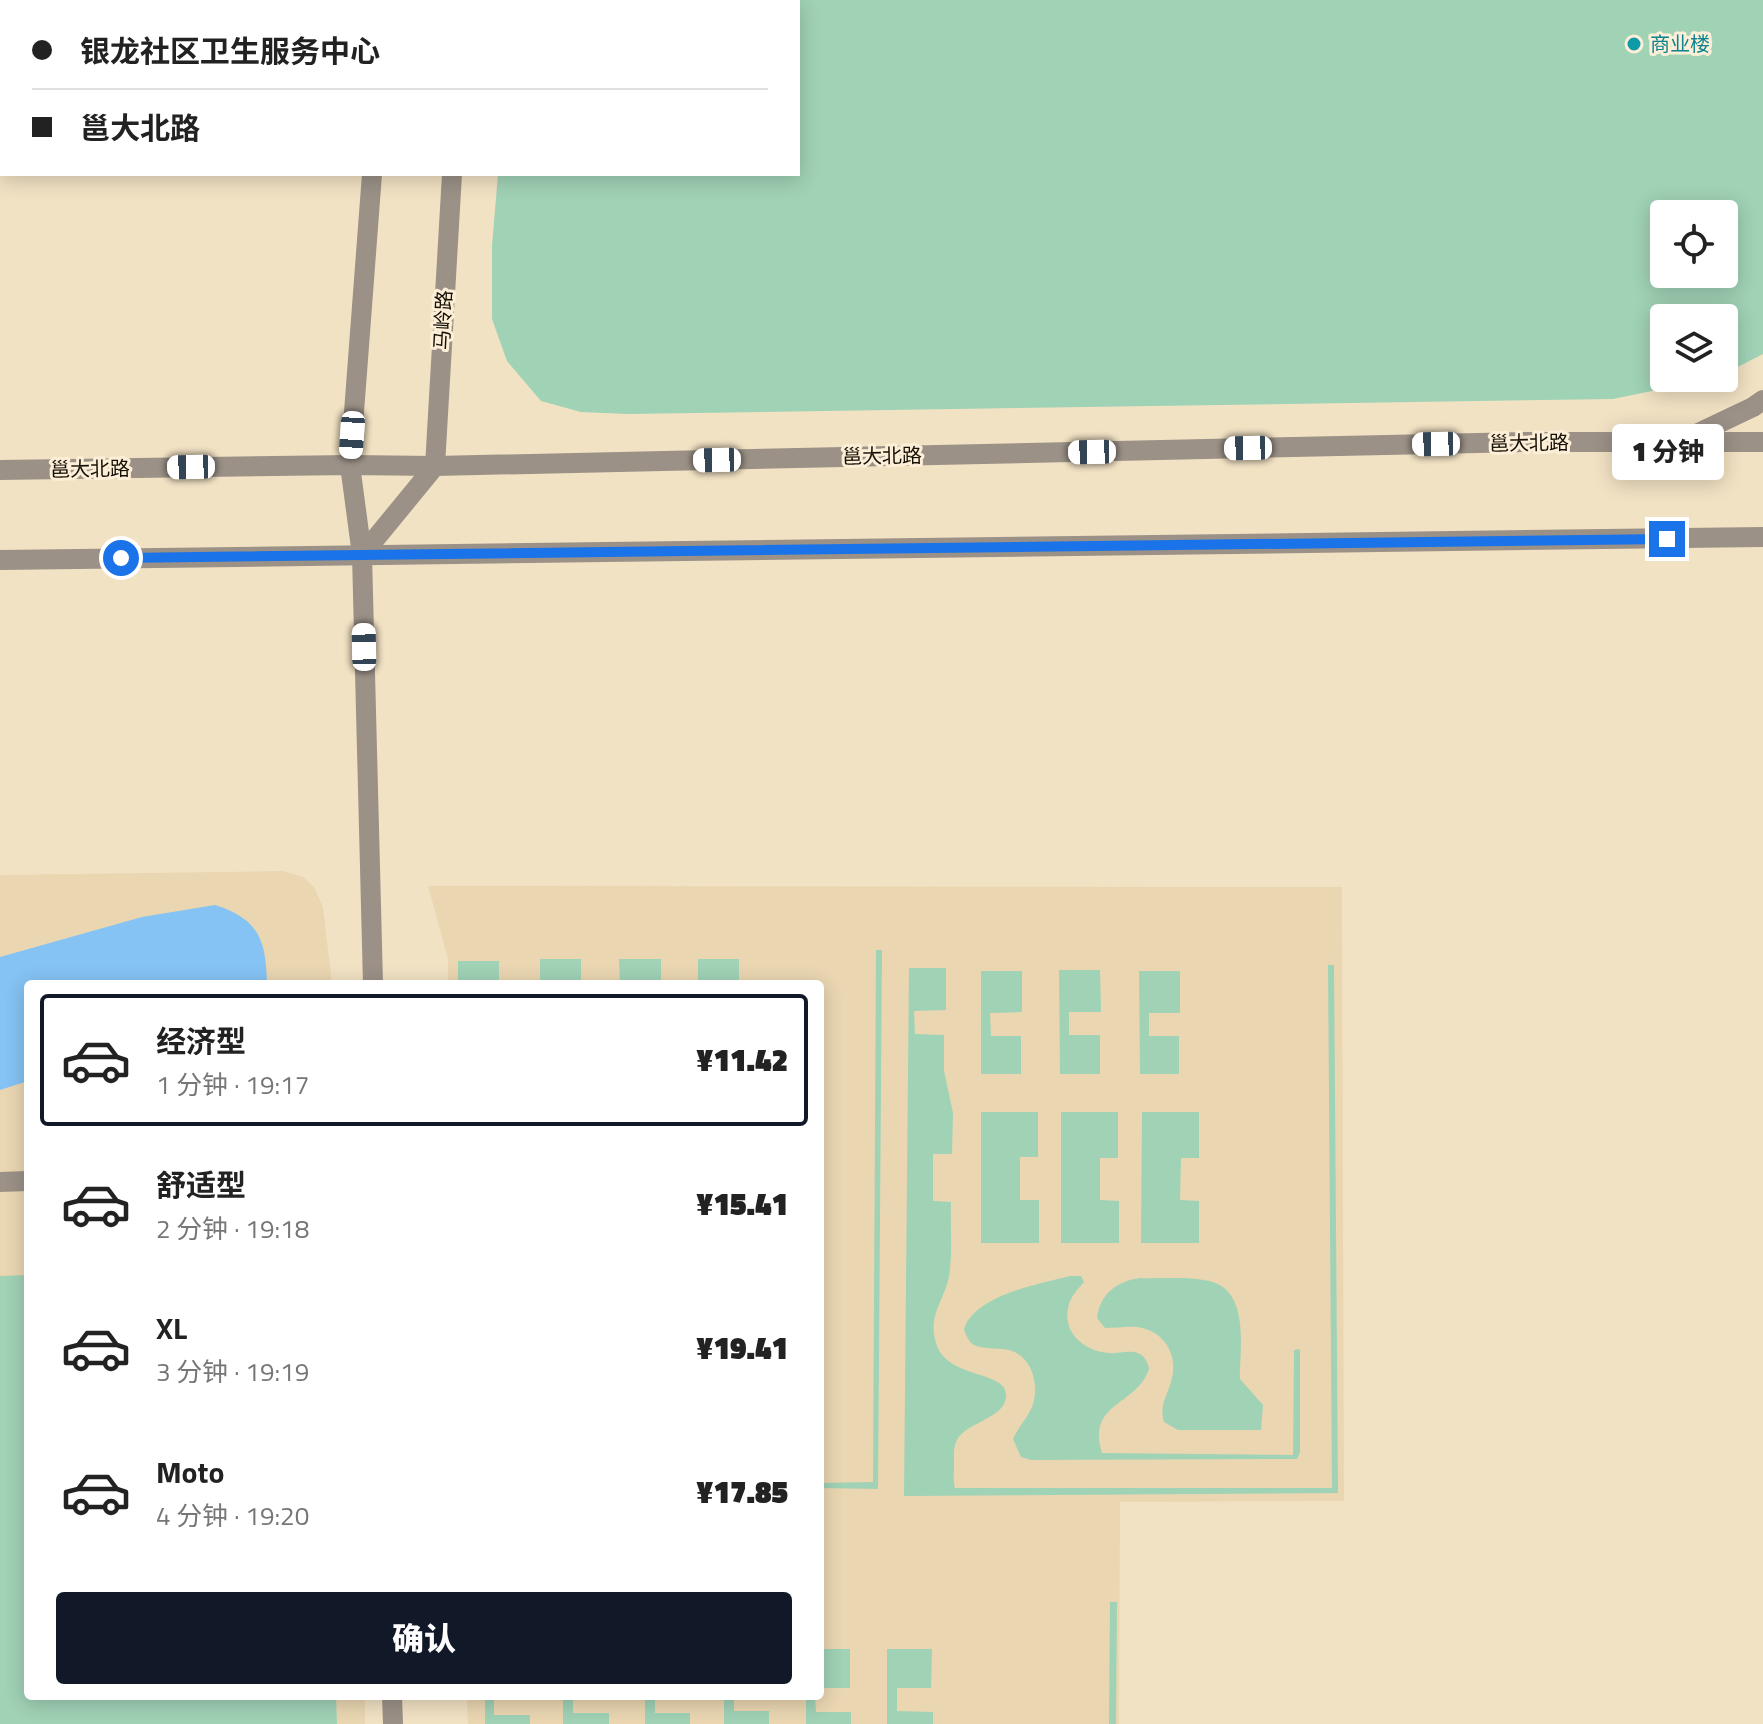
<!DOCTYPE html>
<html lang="zh">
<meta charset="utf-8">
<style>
body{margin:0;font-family:"Titillium Web","Noto Sans SC",sans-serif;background:#f6f6f6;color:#222;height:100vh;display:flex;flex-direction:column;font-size:30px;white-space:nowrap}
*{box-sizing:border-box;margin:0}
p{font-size:26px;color:#767676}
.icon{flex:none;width:44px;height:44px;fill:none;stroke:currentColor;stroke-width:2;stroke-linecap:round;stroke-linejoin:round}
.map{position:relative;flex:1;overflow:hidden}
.panel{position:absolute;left:24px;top:980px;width:800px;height:720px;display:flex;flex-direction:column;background:#fff;border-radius:8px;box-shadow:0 4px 20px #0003}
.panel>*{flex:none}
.guide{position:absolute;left:0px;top:0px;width:800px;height:176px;box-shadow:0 4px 20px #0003;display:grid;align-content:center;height:176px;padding:0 32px;background:#fff}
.buttons{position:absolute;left:1650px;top:200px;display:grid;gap:16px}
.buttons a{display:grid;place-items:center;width:88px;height:88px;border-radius:8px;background:#fff;box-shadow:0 4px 20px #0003;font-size:40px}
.end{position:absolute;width:36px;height:36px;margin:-18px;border:10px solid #1a73e8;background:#fff;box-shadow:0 0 0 4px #fff}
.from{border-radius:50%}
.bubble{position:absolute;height:56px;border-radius:8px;background:#fff;box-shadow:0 4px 20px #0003;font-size:26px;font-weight:800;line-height:56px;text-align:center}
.car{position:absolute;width:24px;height:48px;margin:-24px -12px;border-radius:10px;box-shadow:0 0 6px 2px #0007;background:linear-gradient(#fff 24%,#345 0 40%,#fff 0 76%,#345 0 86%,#fff 0)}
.guide b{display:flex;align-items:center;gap:28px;height:76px;font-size:30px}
.guide b+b{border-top:2px solid #e0e0e0}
.guide i{width:20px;height:20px;background:#222}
ul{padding:14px 0 0;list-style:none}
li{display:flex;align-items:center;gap:24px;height:132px;margin:0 16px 12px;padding:0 16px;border:4px solid transparent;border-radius:8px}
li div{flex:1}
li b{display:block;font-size:30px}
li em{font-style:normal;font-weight:800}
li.active{border-color:#111827}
li>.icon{width:72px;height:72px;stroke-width:1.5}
.cta{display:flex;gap:16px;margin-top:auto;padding:16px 32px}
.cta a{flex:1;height:92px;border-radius:8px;background:#111827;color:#fff;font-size:32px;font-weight:800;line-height:92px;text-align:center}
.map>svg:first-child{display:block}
.built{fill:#ead6b1}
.green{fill:#a0d2b6;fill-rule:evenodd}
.water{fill:#85c3f4}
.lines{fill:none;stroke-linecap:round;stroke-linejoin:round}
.minor{stroke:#9b9187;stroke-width:20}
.route{stroke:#1a73e8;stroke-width:10}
.culture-dot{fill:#0f9aa8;stroke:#fdefd7;stroke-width:3}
.labels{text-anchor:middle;stroke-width:6;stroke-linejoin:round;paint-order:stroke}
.culture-label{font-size:20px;fill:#0d838f;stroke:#fdefd7;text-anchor:start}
.street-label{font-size:20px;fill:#140f05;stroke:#fdefd7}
</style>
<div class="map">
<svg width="1763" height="1724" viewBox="0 0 1763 1724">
<rect width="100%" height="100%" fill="#f2e2c4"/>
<!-- built -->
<g class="built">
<polygon points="283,871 303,877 314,887 323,907 332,984 28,984 28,1696 365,1696 365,1724 0,1724 0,875"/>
<polygon points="428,886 1342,887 1344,1501 1120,1502 1119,1724 468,1724 467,1696 820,1696 820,984 448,984 448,959"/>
</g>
<!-- green -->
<g class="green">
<path d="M514,0H1763V354L1724,374V318H1664V378H1715L1613,399L627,414L581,412L541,401L507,361L492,319V246L498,174H798V2H514ZM1664,214H1724V274H1664Z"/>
<polygon points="876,950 882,950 878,1489 820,1488 820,1483 873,1482"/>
<rect x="540" y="959" width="41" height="25"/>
<polygon points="619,959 661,959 661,984 620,984"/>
<rect x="698" y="959" width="41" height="25"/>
<rect x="458" y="961" width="41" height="23"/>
<path d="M1328,965H1334L1338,1493L904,1496L909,968H946V1010L914,1011L915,1034L944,1035V1071L953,1113L952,1154H933V1201L951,1202C950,1226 953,1252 949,1276C945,1300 926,1316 937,1346C950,1380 1009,1370 1006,1397C1004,1419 966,1422 957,1440C953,1447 954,1457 954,1464C954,1473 953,1481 955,1488H1332Z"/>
<polygon points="1059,970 1100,970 1101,1012 1069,1012 1069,1035 1100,1035 1100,1074 1060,1074"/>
<polygon points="981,971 1022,971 1022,1012 990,1013 991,1036 1021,1036 1021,1074 981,1074"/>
<polygon points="1139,971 1180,971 1180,1013 1149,1013 1149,1036 1179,1036 1179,1074 1140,1074"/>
<polygon points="981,1112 1038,1112 1038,1157 1020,1157 1020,1200 1039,1200 1039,1243 981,1243"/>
<polygon points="1061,1112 1118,1112 1118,1158 1100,1158 1100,1200 1119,1201 1119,1243 1061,1243"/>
<polygon points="1142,1112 1199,1112 1199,1158 1181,1158 1180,1200 1199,1201 1199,1243 1141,1243"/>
<polygon points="28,1275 28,1696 336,1696 337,1724 0,1724 0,1276"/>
<path d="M1070,1276H1081L1084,1282C1077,1290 1069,1298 1068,1309C1063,1334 1086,1352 1109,1353C1118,1354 1131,1349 1140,1354C1145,1357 1148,1363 1149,1369C1137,1406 1086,1402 1102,1453L1293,1455L1294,1350L1300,1349V1452L1297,1459L1031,1460L1021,1457L1013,1439C1019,1425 1031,1415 1034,1400C1038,1381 1031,1358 1012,1351C1001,1347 985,1350 974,1345C968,1341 966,1335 964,1329C975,1295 1039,1284 1070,1276Z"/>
<path d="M1140,1278C1162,1279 1187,1276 1209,1281C1250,1290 1240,1348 1240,1379L1263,1405L1261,1430H1178L1164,1422C1160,1406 1165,1400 1170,1385C1180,1359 1167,1331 1137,1327C1127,1326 1116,1328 1105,1328L1097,1318C1100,1294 1117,1281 1140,1278Z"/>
<polygon points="1110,1602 1117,1602 1116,1724 1109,1724"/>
<rect x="820" y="1649" width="30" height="39"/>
<polygon points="887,1649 932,1649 931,1688 897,1688 897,1711 933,1712 933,1724 887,1724"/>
<polygon points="485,1696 494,1696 494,1715 530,1715 530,1724 485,1724"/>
<polygon points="563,1696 573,1696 573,1713 609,1713 609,1724 563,1724"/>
<polygon points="645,1696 655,1696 655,1713 690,1713 690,1724 645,1724"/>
<polygon points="724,1696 734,1696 734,1711 769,1711 769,1724 724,1724"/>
<polygon points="806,1696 815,1696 816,1712 851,1712 851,1724 806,1724"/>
</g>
<!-- water -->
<path class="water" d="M215,905C259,919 266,940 267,984H28V1081L0,1090V957L142,917Z"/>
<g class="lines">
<!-- minor -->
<g class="minor">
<polyline points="384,2 384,0"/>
<polyline points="461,2 462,0"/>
<polyline points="372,174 350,465 362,555 373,984"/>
<polyline points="1690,437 1753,407 1763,400"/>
<polyline points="435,466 452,174"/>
<polyline points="0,470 350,465 435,466 1525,442 1763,442"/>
<polyline points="362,555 435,466"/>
<polyline points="0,560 1763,537"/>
<polyline points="0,1182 28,1181"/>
<polyline points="392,1696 393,1724"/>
</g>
</g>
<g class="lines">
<!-- route -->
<polyline class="route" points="121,558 1667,539"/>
</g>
<!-- markers -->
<circle class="culture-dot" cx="1634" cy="44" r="8"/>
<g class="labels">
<!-- culture labels -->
<g class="culture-label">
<text x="1650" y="51">商业楼</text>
</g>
<!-- street labels -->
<g class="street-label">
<text transform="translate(443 320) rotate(-87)" y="7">马岭路</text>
<text transform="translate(1529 443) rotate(-1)" y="7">邕大北路</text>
<text transform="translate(882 456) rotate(-1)" y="7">邕大北路</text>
<text transform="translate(90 469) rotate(-1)" y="7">邕大北路</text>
</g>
</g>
</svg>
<div class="buttons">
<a><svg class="icon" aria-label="locate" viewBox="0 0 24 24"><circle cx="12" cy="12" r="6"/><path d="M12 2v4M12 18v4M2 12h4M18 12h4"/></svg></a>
<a><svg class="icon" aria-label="layers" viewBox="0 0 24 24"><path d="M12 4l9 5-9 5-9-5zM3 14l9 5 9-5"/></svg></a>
</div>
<i class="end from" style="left:121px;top:558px"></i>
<i class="end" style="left:1667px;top:539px"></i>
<div class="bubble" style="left:1612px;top:424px;width:112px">1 分钟</div>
<i class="car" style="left:352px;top:435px;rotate:184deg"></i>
<i class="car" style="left:1436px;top:444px;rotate:269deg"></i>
<i class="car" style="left:1248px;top:448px;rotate:269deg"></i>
<i class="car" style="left:1092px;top:452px;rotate:269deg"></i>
<i class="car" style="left:717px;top:460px;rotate:269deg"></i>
<i class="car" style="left:191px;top:467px;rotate:269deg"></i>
<i class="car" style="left:364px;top:647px;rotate:359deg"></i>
<div class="guide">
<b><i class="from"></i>银龙社区卫生服务中心</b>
<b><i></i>邕大北路</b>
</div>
<section class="panel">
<ul>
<li class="active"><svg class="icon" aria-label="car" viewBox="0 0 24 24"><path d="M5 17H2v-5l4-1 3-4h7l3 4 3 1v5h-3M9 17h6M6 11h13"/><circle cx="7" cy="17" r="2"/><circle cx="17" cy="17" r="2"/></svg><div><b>经济型</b><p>1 分钟 · 19:17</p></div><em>¥11.42</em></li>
<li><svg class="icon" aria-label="car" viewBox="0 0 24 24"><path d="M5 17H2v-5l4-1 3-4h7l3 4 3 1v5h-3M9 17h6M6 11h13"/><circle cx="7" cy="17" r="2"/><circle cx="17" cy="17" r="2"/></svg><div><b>舒适型</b><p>2 分钟 · 19:18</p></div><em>¥15.41</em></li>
<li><svg class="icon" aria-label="car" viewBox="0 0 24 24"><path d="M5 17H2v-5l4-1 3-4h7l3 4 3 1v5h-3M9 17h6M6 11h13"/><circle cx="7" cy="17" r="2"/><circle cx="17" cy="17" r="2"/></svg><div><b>XL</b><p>3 分钟 · 19:19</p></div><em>¥19.41</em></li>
<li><svg class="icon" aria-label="car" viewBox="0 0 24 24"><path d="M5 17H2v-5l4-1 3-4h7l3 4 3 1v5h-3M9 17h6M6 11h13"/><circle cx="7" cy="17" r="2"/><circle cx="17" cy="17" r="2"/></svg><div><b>Moto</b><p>4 分钟 · 19:20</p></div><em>¥17.85</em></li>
</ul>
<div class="cta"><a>确认</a></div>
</section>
</div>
